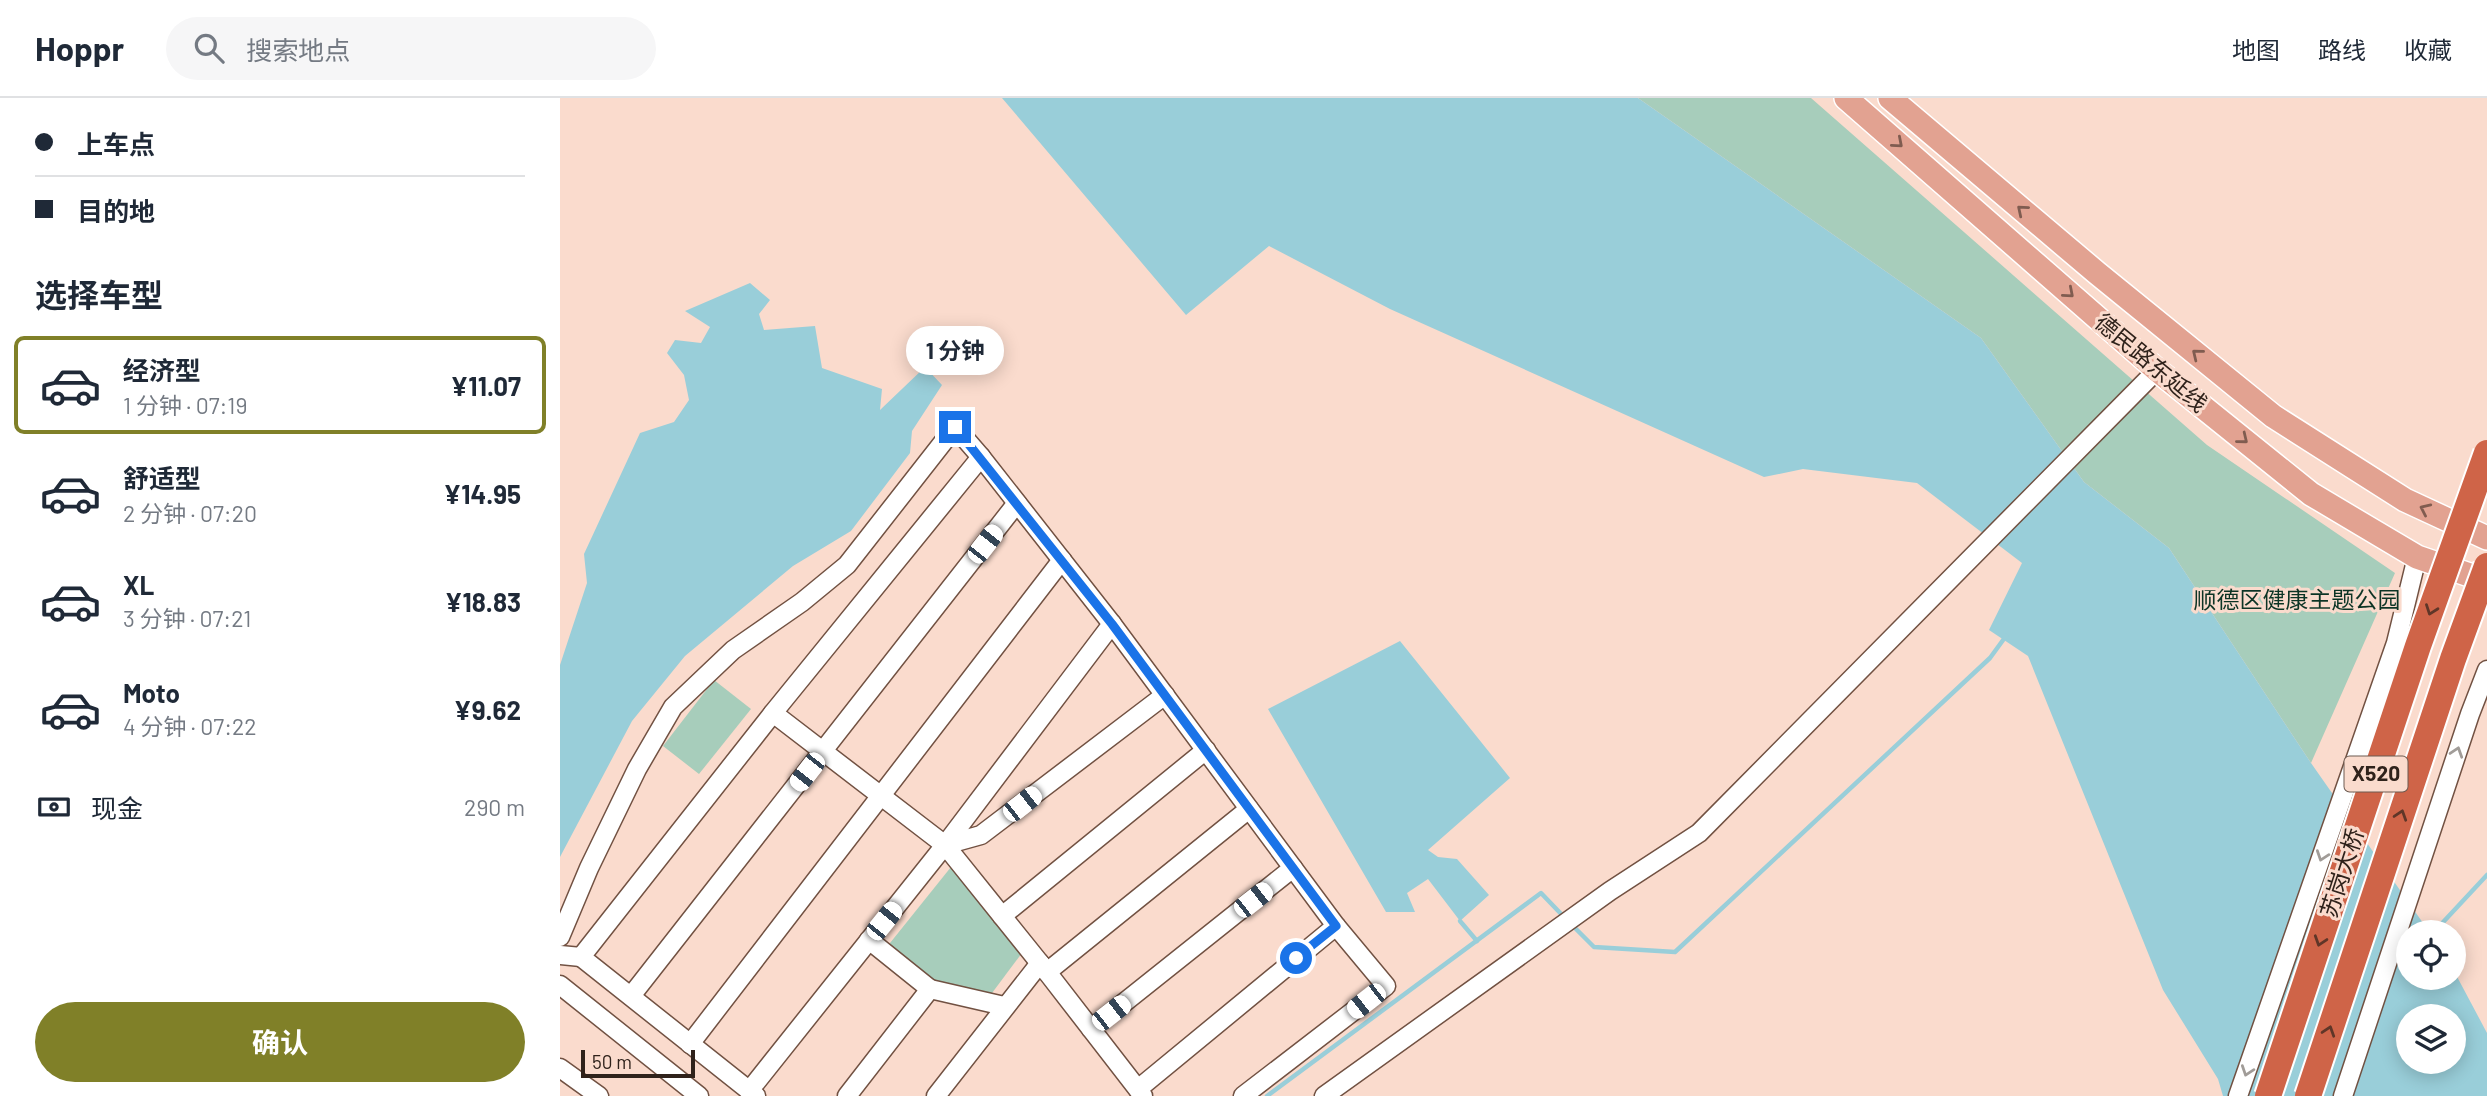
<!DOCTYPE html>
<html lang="zh">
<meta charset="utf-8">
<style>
body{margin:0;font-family:Barlow,"Noto Sans SC",sans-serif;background:#f6f6f7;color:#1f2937;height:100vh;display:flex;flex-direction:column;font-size:26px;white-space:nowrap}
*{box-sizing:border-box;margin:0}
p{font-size:23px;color:#747a83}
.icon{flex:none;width:38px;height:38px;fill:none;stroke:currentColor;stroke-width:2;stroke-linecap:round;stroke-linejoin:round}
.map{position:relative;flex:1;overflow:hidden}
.details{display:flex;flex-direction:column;background:#fff;width:560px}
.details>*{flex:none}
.banner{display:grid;align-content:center;height:154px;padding:0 35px;background:#fff}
.fabs{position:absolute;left:1836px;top:822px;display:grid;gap:14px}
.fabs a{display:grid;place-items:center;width:70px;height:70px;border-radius:50%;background:#fff;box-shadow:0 4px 18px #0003;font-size:35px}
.scale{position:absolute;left:21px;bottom:18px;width:114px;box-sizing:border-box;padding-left:7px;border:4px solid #2f221b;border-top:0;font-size:19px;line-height:24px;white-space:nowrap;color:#2f221b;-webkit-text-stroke:5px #fadbcd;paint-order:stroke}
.end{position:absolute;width:32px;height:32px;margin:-16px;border:9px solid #1a73e8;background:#fff;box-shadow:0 0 0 4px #fff}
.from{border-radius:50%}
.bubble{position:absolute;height:49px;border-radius:24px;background:#fff;box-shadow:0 4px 18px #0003;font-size:23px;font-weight:700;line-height:49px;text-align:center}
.car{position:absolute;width:21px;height:42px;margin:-21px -10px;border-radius:9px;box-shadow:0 0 5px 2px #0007;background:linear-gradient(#fff 24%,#345 0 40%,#fff 0 76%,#345 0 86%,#fff 0)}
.banner b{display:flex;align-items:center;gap:24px;height:66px;font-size:26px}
.banner b+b{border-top:2px solid #e0e1e3}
.banner i{width:18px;height:18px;background:#1f2937}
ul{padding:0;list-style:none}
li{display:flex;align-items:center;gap:21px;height:98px;margin:0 14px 10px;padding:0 21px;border:4px solid transparent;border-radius:10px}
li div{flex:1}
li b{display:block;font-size:26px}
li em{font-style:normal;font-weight:700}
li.on{border-color:#808028}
li>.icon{width:63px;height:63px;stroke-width:1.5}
h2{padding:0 35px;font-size:32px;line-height:84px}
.pay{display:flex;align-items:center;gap:18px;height:77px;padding:0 35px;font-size:26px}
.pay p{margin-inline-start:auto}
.button{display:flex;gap:14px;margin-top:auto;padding:14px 35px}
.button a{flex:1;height:80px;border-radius:42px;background:#808028;color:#fff;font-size:28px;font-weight:700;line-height:80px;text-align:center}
header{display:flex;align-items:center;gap:42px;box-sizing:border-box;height:98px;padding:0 35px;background:#fff;border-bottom:2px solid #e0e1e3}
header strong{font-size:33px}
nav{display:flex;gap:38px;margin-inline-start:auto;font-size:24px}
.search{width:490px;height:63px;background:#f6f6f7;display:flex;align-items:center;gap:18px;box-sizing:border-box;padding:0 24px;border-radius:38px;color:#747a83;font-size:26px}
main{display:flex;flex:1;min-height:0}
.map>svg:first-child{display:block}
.green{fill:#a7cdbb}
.water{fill:#99ced9;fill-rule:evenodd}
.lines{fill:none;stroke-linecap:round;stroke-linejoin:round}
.stream{stroke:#99ced9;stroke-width:4.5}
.minor-casing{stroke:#715142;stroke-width:21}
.major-casing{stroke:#fff;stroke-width:26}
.minor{stroke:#fff;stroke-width:18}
.major{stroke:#e2a291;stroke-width:23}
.highway-bridge-casing{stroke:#fff;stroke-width:30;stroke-linecap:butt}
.highway-bridge{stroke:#cf6448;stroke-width:26}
.oneway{stroke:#805c50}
.oneway2{stroke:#5f3628}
.oneway3{stroke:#a19c98}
.route{stroke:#1a73e8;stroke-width:9}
.labels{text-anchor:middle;stroke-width:6;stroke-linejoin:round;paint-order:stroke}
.shield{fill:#fadbcd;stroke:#6c5a50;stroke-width:2}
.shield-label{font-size:21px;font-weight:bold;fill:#2f221b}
.street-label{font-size:23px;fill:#2f221b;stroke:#fadbcd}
.park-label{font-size:23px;fill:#0c3425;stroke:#fadbcd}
</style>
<header>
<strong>Hoppr</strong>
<div class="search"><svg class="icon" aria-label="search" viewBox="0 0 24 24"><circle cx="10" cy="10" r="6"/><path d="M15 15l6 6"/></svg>搜索地点</div>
<nav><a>地图</a><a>路线</a><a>收藏</a></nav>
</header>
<main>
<section class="details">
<div class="banner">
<b><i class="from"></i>上车点</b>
<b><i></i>目的地</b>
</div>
<h2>选择车型</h2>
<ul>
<li class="on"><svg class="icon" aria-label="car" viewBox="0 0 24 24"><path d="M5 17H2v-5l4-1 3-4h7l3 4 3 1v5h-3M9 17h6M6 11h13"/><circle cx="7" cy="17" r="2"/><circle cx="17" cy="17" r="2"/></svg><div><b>经济型</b><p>1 分钟 · 07:19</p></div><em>¥11.07</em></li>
<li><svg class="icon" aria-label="car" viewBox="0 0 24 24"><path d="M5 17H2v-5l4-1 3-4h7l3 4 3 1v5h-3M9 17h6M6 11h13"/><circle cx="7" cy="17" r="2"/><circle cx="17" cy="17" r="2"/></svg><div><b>舒适型</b><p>2 分钟 · 07:20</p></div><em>¥14.95</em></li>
<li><svg class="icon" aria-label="car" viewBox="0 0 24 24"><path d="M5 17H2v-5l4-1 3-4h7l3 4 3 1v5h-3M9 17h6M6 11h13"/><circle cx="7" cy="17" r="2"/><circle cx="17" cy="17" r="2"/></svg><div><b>XL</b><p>3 分钟 · 07:21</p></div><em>¥18.83</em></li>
<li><svg class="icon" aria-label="car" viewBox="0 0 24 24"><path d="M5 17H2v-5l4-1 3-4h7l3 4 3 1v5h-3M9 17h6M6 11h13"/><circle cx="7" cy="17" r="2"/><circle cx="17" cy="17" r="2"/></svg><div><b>Moto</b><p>4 分钟 · 07:22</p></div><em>¥9.62</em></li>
</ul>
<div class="pay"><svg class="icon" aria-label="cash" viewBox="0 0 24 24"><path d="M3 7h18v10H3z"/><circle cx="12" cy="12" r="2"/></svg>现金<p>290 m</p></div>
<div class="button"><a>确认</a></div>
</section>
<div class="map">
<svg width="1927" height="998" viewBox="0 0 1927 998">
<rect width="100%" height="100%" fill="#fadbcd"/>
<!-- green -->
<g class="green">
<polygon points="1078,0 1251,0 1647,347 1835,475 1751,665 1609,450 1524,384 1421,240"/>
<polygon points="154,582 191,611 139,676 103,648"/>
<polygon points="391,769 462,855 432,895 373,884 326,850"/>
</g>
<!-- water -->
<g class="water">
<path d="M442,0H1078L1421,240L1524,384L1609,450L1751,665L1870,835H1848V880H1894V873L1927,935V998H1663L1658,981L1603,892L1468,558L1429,532L1462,465L1357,385L1243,371L1204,379L830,211L709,148L626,217ZM1848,919H1894V964H1848Z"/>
<polygon points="190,185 210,202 199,216 204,232 255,228 262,270 322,291 320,312 365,269 382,287 352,333 350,355 291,433 233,468 125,558 72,623 0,759 0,567 27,485 24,456 80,335 114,324 129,302 124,277 107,255 115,242 141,245 150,229 125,213"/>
<polygon points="840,543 950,680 868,752 878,759 897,761 929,797 900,823 868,781 847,795 855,814 826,814 708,611"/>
</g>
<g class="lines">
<!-- stream -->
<g class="stream">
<polyline points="900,823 917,843"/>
<polyline points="1011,826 1034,849 1115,854 1430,560 1446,538"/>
<polyline points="1873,835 1927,777"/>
<polyline points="707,998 981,795 1005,820"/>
</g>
<defs>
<g id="minor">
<polyline points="213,615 421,359 552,526"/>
<polyline points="385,747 421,737 605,597"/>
<polyline points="442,818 646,652"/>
<polyline points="0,839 29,770 77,671 113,609 173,552 242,504 287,467 395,329 421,359"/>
<polyline points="0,857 21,859"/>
<polyline points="487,874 689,711"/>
<polyline points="0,887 139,998"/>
<polyline points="370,891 444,908"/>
<polyline points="71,898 457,405"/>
<polyline points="531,931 733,770"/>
<polyline points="130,946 502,462"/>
<polyline points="0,970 39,998"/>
<polyline points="578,991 776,828"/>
<polyline points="189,993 385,747 552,526 776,828 826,888 683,998"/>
<polyline points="196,998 21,859 213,615 385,747 487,874 583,998"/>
<polyline points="287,998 370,891 309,842"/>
<polyline points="376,998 480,865"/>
<polyline points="764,998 1050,793 1139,735 1597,272"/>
<polyline points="1678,998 1836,545 1857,459"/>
<polyline points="1783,998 1910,616 1927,572"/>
</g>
<g id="major">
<polyline points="1286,0 1597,272 1751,396 1857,459 1927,483"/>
<polyline points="1330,0 1537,175 1713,318 1845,402 1927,440"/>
</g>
</defs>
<!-- minor casing -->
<use href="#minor" class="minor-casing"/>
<!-- major casing -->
<use href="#major" class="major-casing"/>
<!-- minor -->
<use href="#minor" class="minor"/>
<!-- major -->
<use href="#major" class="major"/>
<defs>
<g id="highway-bridge">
<polyline points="1708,998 1858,548 1927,355"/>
<polyline points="1748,998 1893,561 1927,468"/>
</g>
</defs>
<!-- highway-bridge casing -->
<use href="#highway-bridge" class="highway-bridge-casing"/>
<!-- highway-bridge -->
<use href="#highway-bridge" class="highway-bridge"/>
</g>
<!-- one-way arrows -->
<defs><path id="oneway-chevron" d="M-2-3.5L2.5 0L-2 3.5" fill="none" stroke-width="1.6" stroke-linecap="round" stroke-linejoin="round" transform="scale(1.75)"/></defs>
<g class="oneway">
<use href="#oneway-chevron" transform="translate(1338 45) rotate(41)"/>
<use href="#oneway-chevron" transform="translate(1462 112) rotate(-140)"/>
<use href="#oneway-chevron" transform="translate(1509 195) rotate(41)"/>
<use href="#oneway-chevron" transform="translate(1637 256) rotate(-141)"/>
<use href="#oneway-chevron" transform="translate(1683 341) rotate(39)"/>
<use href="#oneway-chevron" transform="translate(1865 411) rotate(-155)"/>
</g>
<g class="oneway2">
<use href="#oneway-chevron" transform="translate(1871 512) rotate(110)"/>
<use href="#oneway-chevron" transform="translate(1841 717) rotate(-72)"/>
<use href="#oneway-chevron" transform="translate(1760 843) rotate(108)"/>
<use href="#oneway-chevron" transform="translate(1769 933) rotate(-72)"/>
</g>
<g class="oneway3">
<use href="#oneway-chevron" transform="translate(1897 654) rotate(-72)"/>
<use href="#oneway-chevron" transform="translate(1762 758) rotate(109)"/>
<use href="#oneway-chevron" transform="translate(1687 973) rotate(109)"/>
</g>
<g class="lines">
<!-- route -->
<polyline class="route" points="395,329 552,526 776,828 736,860"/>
</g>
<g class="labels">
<!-- shield labels -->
<rect class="shield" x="1784.5" y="658.5" width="63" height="35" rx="5"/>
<g class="shield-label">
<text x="1816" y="683">X520</text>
</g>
<!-- street labels -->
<g class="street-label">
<text transform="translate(1591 265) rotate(40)" y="8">德民路东延线</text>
<text transform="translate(1782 775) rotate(-72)" y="8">苏岗大桥</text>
</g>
<!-- park labels -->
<g class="park-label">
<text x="1737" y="510">顺德区健康主题公园</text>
</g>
</g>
</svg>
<div class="fabs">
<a><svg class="icon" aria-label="locate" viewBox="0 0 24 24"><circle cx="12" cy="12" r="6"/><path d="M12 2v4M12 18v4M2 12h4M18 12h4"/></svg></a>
<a><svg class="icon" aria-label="layers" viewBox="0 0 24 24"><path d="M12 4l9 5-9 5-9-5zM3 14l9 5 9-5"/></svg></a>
</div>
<div class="scale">50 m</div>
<i class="end from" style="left:736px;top:860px"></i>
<i class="end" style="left:395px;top:329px"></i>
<div class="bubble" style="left:346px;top:228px;width:98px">1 分钟</div>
<i class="car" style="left:425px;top:446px;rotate:38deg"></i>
<i class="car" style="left:247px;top:674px;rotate:218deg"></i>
<i class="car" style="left:462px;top:706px;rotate:52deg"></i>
<i class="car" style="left:693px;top:802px;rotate:52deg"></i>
<i class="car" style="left:324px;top:823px;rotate:39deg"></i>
<i class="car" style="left:806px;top:903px;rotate:232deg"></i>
<i class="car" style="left:551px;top:915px;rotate:52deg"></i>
</div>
</main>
